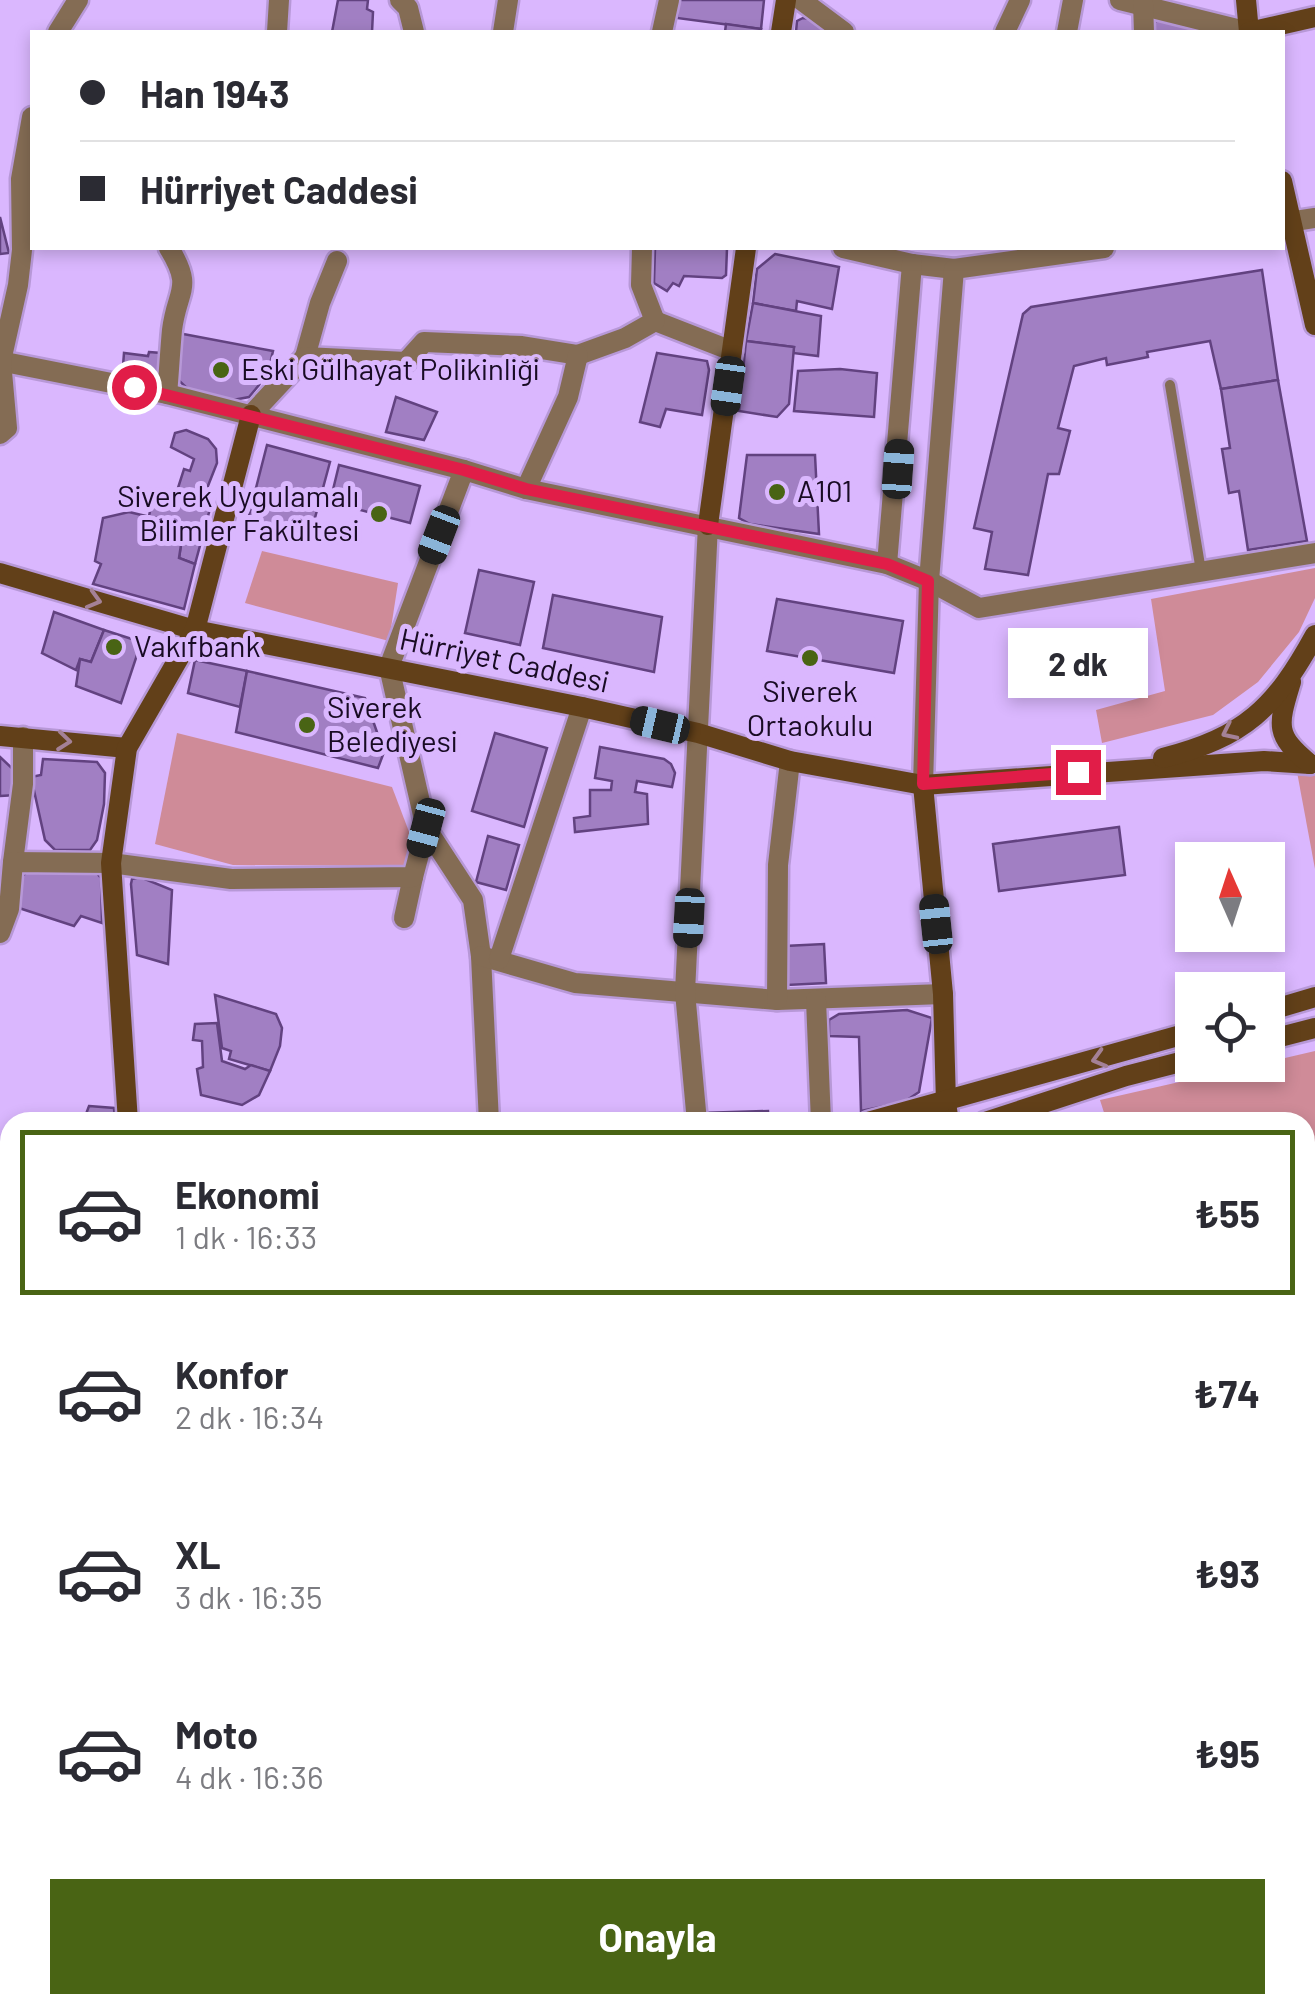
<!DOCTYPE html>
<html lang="tr">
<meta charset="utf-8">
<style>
body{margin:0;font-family:Barlow,sans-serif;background:#f2f2f3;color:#2b2b33;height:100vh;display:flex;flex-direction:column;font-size:38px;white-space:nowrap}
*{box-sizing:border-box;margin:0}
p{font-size:32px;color:#7c7c81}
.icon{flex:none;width:55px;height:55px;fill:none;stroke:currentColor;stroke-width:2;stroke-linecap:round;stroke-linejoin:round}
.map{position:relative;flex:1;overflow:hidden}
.details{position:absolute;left:0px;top:1112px;width:1315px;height:902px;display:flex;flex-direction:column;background:#fff;border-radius:30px 30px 0 0;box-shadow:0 5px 15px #0003}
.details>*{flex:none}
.guide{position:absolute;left:30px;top:30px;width:1255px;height:220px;border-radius:0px;box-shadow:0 5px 15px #0003;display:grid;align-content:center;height:220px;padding:0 50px;background:#fff}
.needle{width:65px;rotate:357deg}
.tools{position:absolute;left:1175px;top:842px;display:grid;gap:20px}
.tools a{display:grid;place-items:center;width:110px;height:110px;border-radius:0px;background:#fff;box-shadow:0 5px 15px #0003;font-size:50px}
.end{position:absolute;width:45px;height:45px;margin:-22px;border:12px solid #e11d48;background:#fff;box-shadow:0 0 0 5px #fff}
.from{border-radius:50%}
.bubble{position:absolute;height:70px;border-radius:0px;background:#fff;box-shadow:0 5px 15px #0003;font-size:32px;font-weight:700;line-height:70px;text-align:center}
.car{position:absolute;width:30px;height:60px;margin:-30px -15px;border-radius:12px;box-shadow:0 0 8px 2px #0007;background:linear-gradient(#222 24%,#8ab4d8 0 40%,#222 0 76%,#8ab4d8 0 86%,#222 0)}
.guide b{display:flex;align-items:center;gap:35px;height:95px;font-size:38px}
.guide b+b{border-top:2px solid #e1e1e2}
.guide i{width:25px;height:25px;background:#2b2b33}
ul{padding:18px 0 0;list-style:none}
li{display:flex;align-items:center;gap:30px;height:165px;margin:0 20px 15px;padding:0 30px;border:5px solid transparent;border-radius:0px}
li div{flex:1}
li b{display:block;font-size:38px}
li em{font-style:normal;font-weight:700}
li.on{border-color:#496414}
li>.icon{width:90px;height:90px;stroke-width:1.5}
.action{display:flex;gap:20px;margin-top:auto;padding:20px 50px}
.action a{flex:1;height:115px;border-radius:0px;background:#496414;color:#fff;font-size:40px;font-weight:700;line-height:115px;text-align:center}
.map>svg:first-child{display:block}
.green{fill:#cf8b98}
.building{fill:#a17fc3;stroke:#624280;stroke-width:2.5}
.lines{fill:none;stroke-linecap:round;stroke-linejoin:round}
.lane-casing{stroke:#b798d7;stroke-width:15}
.street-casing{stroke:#b798d7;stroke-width:25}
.secondary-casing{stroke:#b798d7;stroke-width:25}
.lane{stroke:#846c54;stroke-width:10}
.street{stroke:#846c54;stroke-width:20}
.secondary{stroke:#624019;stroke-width:20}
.oneway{stroke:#a48197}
.route{stroke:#e11d48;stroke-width:12}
.poi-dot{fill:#496414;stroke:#dab7fe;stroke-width:4}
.labels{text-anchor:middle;stroke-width:10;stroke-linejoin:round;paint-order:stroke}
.poi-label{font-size:30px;fill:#190b24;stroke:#dab7fe;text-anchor:start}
.street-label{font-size:30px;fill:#190b24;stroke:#dab7fe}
</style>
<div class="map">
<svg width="1315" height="2014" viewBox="0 0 1315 2014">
<rect width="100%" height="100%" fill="#dab7fe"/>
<!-- green -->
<g class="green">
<polygon points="262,551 398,583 389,641 245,603"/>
<polygon points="1315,568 1315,598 1299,632 1258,682 1213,715 1102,743 1096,710 1165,691 1151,599"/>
<polygon points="177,733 392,787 411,837 408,866 233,865 155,844"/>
<polygon points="1297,772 1315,772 1315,869"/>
<polygon points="1315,1051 1315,1255 1305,1258 1305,1122 1107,1122 1100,1100 1254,1065 1268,1065 1268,1062"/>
</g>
<!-- building -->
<g class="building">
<polygon points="338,0 368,0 367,9 373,12 372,32 332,32"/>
<polygon points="677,0 764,0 761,29 677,18"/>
<polygon points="803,18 811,19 830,32 796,32 797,21"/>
<polygon points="1158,19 1222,32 1149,32 1149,28"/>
<polygon points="726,24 761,29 760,32 725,32"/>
<polygon points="0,217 9,253 0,254"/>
<polygon points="655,248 727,248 726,275 722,278 684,276 679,286 673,283 667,291 654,283"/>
<polygon points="775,254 839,267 832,309 797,301 796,311 753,303 757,269"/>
<polygon points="1262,270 1278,380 1221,389 1210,341 1147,352 1148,357 1107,365 1106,358 1074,366 1058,428 1070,431 1059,474 1048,474 1028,575 985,569 992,532 974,528 1023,314 1031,307"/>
<polygon points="753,303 821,316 818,356 793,353 794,347 746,341"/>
<polygon points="178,333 273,351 270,364 259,385 249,397 233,400 189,390 174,376"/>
<polygon points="746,341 794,347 789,404 777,417 739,411"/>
<polygon points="149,352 161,353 161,369 155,378 139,378 123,366 124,353 148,356"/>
<polygon points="657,353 707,361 709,370 702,415 666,409 660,427 640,422"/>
<polygon points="840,369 877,373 874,417 794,411 798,371"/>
<polygon points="1278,380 1307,541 1248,550 1239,491 1229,493 1222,449 1230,448 1221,389"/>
<polygon points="396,397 437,412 424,440 386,432"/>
<polygon points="186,430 208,439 216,449 217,463 202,501 177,491 184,469 190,471 194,459 171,447 175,433"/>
<polygon points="267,445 330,462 309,540 247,523"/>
<polygon points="747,455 815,455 819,534 750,524 739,518"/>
<polygon points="339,465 420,486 410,523 330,502"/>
<polygon points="177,491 211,505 195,564 179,558 184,525 149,516 153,498 174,504"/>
<polygon points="129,512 184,525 179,558 195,564 184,609 93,584 101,564 95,561 103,518"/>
<polygon points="479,570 534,582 520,645 465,633"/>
<polygon points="553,595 662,617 654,672 543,648"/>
<polygon points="777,599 903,621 894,673 767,651"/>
<polygon points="54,612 104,630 91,662 80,659 76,670 42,653"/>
<polygon points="104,630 135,640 138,652 121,703 76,686 80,659 91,662"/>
<polygon points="195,660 247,671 240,707 188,693"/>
<polygon points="247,671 365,698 384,752 378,768 236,732"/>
<polygon points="495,733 547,748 524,827 472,811"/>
<polygon points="600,747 664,759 671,764 675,773 672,787 637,781 635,792 647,794 648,824 575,832 574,818 590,816 590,790 611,790 612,781 595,778"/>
<polygon points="0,757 15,771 16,795 0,796"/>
<polygon points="43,759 97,762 105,773 104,804 97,840 90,850 55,850 45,840 31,777 41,775"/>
<polygon points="1119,827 1125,875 999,891 993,844"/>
<polygon points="488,836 519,845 506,890 476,882"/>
<polygon points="30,869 94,870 101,878 102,923 81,916 74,926 19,908 18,880"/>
<polygon points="140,877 172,890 168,964 137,955 131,884 132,879"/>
<polygon points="824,944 826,983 787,985 785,946"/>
<polygon points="215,995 276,1014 282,1028 280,1046 270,1071 229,1059 231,1051 222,1048"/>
<polygon points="907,1010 932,1018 919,1092 904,1102 861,1111 859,1037 829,1036 829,1020 839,1014"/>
<polygon points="217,1023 222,1061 245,1069 251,1065 270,1071 259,1095 242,1105 201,1095 197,1069 203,1067 202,1041 193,1040 195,1024"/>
<polygon points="89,1106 114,1108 115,1122 83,1122"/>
<polygon points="768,1111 769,1122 702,1122 701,1113"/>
<polygon points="203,1116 249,1122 202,1122"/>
<polygon points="586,1116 587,1122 548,1122"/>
<polygon points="0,1189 10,1190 10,1266 0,1265"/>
<polygon points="1315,1284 1315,1322 1308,1293"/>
<polygon points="1311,1438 1315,1463 1305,1466 1305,1439"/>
<polygon points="1315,1480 1315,1502 1305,1505 1305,1482"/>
<polygon points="0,1636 10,1637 10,1676 0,1676"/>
<polygon points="0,1719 10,1720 10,1758 0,1758"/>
<polygon points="0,1773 10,1773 10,1807 0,1806"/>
<polygon points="0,1847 2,1862 10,1863 10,1885 0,1885"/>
<polygon points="6,1900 10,1900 10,1934 5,1933"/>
<polygon points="86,2005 88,2014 58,2014 58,2012"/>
<polygon points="104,2005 137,2005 139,2011 107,2014"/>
<polygon points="310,2005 378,2005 380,2014 313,2014"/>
<polygon points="480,2005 497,2005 499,2014 471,2014 470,2007"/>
<polygon points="512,2005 539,2005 541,2014 514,2014"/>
<polygon points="554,2005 587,2005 588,2012 556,2014"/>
<polygon points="603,2005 633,2005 635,2014 606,2014"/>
<polygon points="645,2005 677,2005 646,2012"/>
<polygon points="940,2005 973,2005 976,2014 943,2014"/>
<polygon points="1019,2005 1056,2005 1058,2014 1021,2014"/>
<polygon points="927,2007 929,2014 906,2014 906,2011"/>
</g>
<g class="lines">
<defs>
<polyline id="lane" points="1170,385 1201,571"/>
<g id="street">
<polyline points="400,0 408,8 414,32"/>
<polyline points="801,0 844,32"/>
<polyline points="1120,0 1249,32"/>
<polyline points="1143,3 1144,32"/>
<polyline points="58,32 78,0"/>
<polyline points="277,32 279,0"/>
<polyline points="503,32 508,0"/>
<polyline points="662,32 669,0"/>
<polyline points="1005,32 1020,0"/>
<polyline points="1067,32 1073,0"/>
<polyline points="1282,223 1315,218"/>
<polyline points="843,248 912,264 954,269"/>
<polyline points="655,321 732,351"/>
<polyline points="305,357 320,303 337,261"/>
<polyline points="0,361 167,394 464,470 526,489 887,564 929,581 979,608 1315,553"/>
<path d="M167,394C169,373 170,351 172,330C177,289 194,289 169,248"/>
<polyline points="251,415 305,357 406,362 424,342 522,346 578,355 625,338 655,321 641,285 642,248"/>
<polyline points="0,434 7,428 1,361 18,285 22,250 21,179 32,117"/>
<polyline points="464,470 389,667 426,828 473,900 481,956 489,1122"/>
<polyline points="526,489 568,397 578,355"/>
<polyline points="887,564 912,264"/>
<polyline points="923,785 929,581 954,269 1104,248"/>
<polyline points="13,862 23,784 23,737"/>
<polyline points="404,918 413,877"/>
<polyline points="0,933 9,909 13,862 111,863 231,879 413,877 426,828"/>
<polyline points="481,956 575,983 777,1000 943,994"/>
<polyline points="499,959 582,707"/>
<polyline points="777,1000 778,865 790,761"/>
<polyline points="816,1000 821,1122"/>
<polyline points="697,1122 685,992 708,525"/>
<polyline points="0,1177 10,1179"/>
<polyline points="1305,1313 1315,1354"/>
<polyline points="1305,1537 1315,1535"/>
<polyline points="0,1563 10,1564"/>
<polyline points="0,1691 10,1693"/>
<polyline points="0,1829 10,1828"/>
<polyline points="0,1952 10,1952"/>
<polyline points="154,2005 157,2014"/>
<polyline points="293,2005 295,2014"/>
<polyline points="890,2005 892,2014"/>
</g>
<g id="secondary">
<polyline points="1246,0 1249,32"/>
<polyline points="781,32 786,0"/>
<polyline points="1249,32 1315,17"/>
<polyline points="1282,181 1315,325"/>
<polyline points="708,525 746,248"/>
<polyline points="0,573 195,630 582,707 698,733 790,761 923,785 1264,761 1310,764"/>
<path d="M1291,682C1278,725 1274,735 1310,764"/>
<polyline points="0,736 127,748"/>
<path d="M1163,758C1245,737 1275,708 1315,635"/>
<polyline points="923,785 943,994 946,1103 949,1122"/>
<polyline points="1268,1011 1315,997"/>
<polyline points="1268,1040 1315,1028"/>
<polyline points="128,1122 111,863 127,748 195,630 251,415"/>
<polyline points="868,1122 1192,1032"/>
<polyline points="985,1122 1126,1076 1192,1059"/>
<polyline points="1305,1277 1315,1274"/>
<polyline points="0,1357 10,1357"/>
<polyline points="1305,1883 1315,1881"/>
<polyline points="1146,2005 1149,2014"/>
<polyline points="755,2014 795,2005"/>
</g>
</defs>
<!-- lane casing -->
<use href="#lane" class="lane-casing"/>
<!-- street casing -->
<use href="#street" class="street-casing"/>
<!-- secondary casing -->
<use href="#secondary" class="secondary-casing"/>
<!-- lane -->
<use href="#lane" class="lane"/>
<!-- street -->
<use href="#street" class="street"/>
<!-- secondary -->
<use href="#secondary" class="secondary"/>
</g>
<!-- one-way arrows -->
<defs><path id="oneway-chevron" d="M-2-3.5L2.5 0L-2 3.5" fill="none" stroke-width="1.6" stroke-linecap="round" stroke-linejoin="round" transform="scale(2.5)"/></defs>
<g class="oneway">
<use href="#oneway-chevron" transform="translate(94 600) rotate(16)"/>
<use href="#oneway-chevron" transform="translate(1229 732) rotate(154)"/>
<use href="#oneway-chevron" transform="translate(64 741) rotate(6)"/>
<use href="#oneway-chevron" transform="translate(1099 1059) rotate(164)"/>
</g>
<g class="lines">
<!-- route -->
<polyline class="route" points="134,387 464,470 526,489 887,564 928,581 923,784 1078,772"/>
</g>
<!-- markers -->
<g class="poi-dot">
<circle cx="221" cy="370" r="10"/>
<circle cx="777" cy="492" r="10"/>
<circle cx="379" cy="514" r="10"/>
<circle cx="114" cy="647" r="10"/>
<circle cx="810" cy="658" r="10"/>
<circle cx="307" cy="725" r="10"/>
</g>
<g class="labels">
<!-- poi labels -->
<g class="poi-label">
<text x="241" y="380">Eski Gülhayat Polikinliği</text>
<text x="797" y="502">A101</text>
<text x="359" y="507" text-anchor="end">Siverek Uygulamalı<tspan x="359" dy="34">Bilimler Fakültesi</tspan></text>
<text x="134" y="657">Vakıfbank</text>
<text x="810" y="702" text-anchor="middle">Siverek<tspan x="810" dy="34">Ortaokulu</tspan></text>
<text x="327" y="718">Siverek<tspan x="327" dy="34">Belediyesi</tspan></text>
</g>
<!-- street labels -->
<g class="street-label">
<text transform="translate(504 661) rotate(12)" y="10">Hürriyet Caddesi</text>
</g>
</g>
</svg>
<div class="tools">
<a><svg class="needle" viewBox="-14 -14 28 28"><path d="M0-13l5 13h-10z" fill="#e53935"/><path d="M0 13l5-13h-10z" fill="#7c7c81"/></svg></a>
<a><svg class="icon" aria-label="locate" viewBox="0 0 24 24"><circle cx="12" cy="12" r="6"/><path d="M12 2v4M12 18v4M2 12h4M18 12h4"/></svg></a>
</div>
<i class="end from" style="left:134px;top:387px"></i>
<i class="end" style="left:1078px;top:772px"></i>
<div class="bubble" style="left:1008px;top:628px;width:140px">2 dk</div>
<i class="car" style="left:728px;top:386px;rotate:188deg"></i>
<i class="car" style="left:898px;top:469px;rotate:4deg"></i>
<i class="car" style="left:439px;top:535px;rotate:201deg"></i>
<i class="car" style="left:660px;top:725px;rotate:283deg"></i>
<i class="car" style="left:426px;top:828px;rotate:195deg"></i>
<i class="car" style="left:689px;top:918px;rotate:183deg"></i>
<i class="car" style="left:936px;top:924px;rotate:354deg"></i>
<div class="guide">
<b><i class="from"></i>Han 1943</b>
<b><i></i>Hürriyet Caddesi</b>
</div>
<section class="details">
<ul>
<li class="on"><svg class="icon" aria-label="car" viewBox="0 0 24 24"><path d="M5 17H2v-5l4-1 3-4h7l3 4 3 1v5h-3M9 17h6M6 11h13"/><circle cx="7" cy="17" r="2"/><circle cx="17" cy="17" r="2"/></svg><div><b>Ekonomi</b><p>1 dk · 16:33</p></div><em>₺55</em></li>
<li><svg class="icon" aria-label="car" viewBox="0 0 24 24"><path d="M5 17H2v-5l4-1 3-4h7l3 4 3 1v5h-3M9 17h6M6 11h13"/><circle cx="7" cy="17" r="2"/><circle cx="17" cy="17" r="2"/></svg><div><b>Konfor</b><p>2 dk · 16:34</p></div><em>₺74</em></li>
<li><svg class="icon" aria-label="car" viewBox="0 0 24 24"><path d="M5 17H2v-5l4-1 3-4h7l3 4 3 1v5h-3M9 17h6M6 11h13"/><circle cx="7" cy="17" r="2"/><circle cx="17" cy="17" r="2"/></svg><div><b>XL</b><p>3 dk · 16:35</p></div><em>₺93</em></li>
<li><svg class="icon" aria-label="car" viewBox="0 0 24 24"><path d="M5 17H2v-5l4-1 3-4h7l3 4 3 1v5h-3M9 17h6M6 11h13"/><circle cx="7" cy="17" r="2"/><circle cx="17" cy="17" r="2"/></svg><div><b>Moto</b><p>4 dk · 16:36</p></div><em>₺95</em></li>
</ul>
<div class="action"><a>Onayla</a></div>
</section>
</div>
